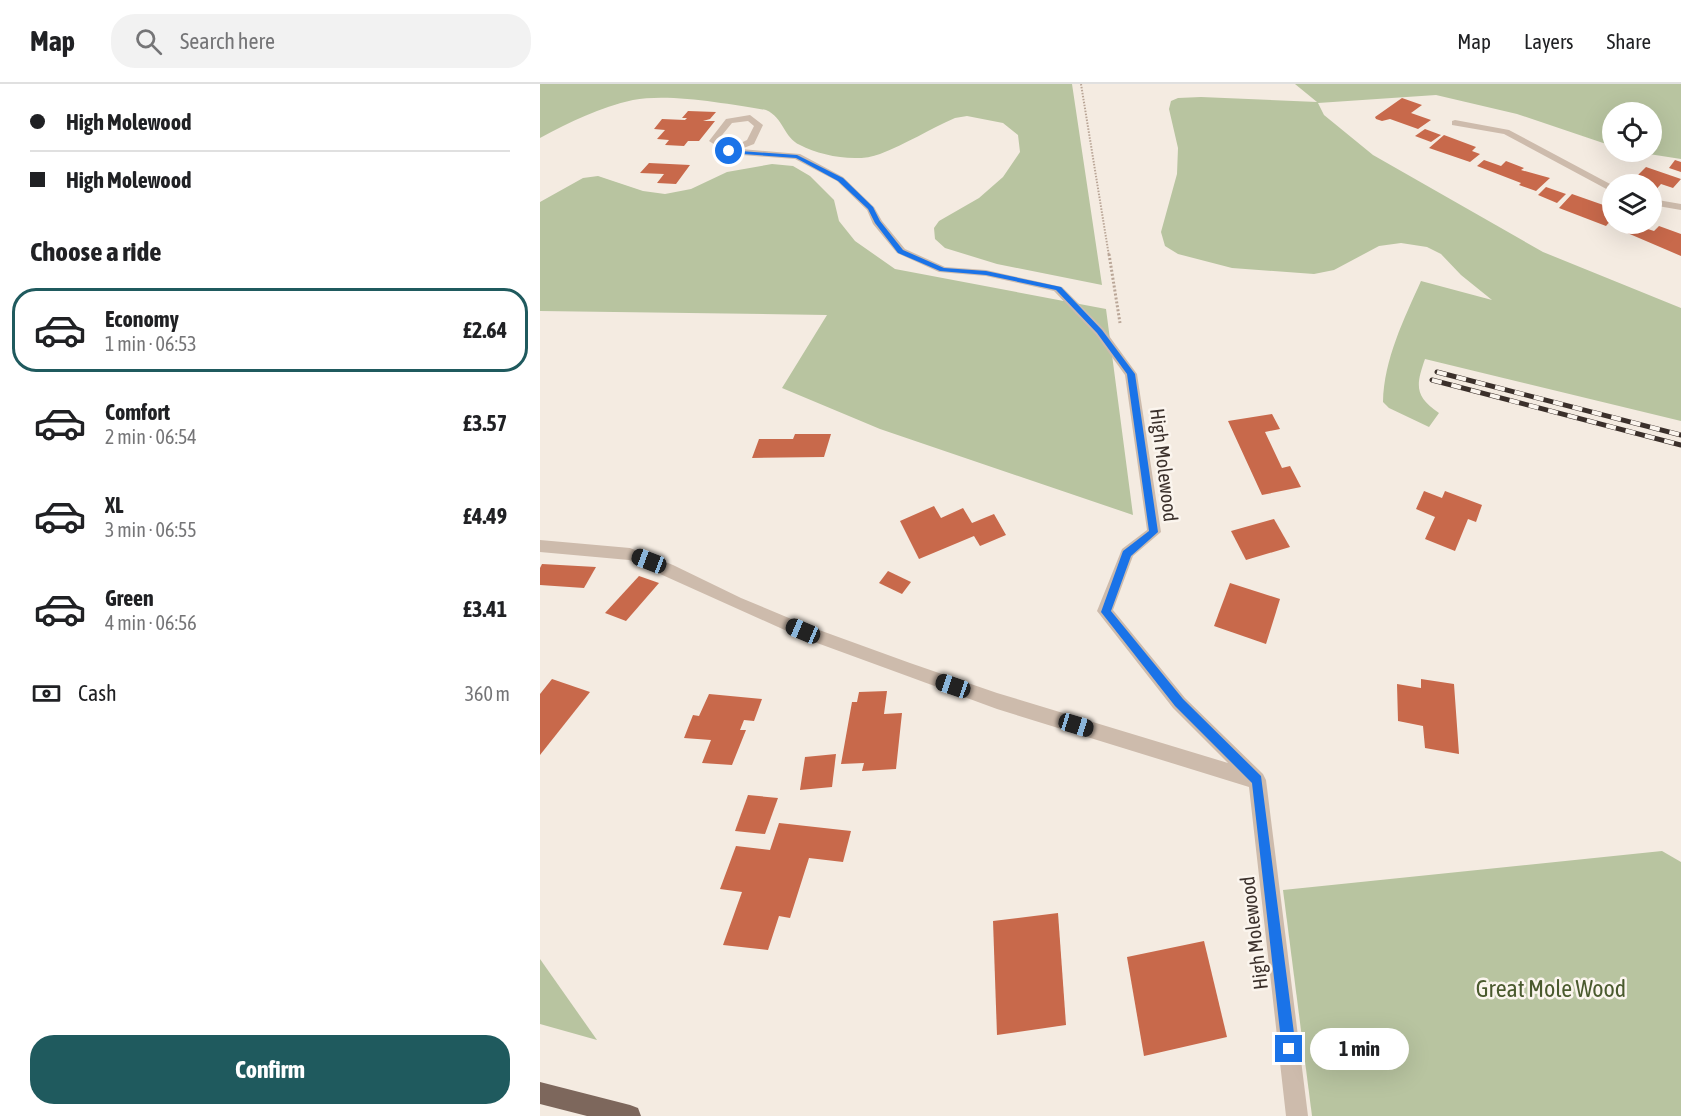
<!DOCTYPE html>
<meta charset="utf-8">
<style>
body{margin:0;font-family:"Asap Condensed",sans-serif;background:#f2f2f2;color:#202124;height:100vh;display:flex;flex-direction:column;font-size:22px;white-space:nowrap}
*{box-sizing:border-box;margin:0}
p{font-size:20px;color:#757577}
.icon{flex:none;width:33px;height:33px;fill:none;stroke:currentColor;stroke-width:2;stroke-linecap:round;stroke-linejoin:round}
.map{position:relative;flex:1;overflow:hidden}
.panel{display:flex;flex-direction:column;background:#fff;width:540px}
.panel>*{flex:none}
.hud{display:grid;align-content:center;height:132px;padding:0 30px;background:#fff}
.fabs{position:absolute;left:1062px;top:18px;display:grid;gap:12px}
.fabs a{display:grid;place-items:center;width:60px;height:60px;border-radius:50%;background:#fff;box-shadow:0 6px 24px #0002;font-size:30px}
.end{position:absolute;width:27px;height:27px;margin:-14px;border:8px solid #1a73e8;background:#fff;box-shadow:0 0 0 3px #fff}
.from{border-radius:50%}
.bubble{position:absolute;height:42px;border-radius:21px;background:#fff;box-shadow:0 6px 24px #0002;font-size:20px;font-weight:700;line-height:42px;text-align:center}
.car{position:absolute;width:18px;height:36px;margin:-18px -9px;border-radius:8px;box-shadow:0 0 4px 2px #0007;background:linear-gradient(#222 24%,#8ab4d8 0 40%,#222 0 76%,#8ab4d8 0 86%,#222 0)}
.hud b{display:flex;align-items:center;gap:21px;height:57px;font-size:22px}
.hud b+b{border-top:2px solid #e0e0e0}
.hud i{width:15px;height:15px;background:#202124}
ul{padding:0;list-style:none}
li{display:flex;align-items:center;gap:18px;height:84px;margin:0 12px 9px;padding:0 18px;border:3px solid transparent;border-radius:24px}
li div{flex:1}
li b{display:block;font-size:22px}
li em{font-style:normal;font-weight:700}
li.active{border-color:#1f5a5e}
li>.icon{width:54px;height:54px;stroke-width:1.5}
h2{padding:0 30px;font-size:27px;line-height:72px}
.pay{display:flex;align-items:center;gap:15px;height:66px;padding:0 30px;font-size:22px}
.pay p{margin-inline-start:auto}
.action{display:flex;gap:12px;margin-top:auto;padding:12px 30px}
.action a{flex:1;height:69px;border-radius:24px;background:#1f5a5e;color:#fff;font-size:24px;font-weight:700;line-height:69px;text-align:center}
header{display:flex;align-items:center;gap:36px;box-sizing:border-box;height:84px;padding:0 30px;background:#fff;border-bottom:2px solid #e0e0e0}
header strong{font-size:28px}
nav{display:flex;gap:33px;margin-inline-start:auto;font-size:21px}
.search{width:420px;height:54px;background:#f2f2f2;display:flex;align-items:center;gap:15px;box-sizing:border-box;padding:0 21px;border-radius:24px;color:#757577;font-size:22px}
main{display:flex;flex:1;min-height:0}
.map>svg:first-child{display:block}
.green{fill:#b8c4a0}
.building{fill:#c8694b}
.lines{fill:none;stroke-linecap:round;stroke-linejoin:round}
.path-far1{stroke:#b9a596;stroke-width:2;stroke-dasharray:1.5 1.5;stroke-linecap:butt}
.path{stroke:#b9a596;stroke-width:3;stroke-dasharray:2 2;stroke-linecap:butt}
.service{fill:#cdbbac;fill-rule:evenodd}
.minor{fill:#cdbbac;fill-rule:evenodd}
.primary{fill:#7d675c;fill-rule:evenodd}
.rail-casing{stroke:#3b302b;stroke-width:5}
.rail{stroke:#fbf5ee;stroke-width:4;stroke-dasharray:10;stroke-linecap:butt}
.route{fill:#1a73e8}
.labels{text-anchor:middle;stroke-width:5;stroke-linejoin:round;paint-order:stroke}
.street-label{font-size:20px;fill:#3b302b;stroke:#fbf5ee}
.near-park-label{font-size:24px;fill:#4a5a2e;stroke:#fbf5ee}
</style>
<header>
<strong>Map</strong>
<div class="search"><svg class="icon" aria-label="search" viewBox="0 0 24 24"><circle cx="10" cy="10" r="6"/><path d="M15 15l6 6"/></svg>Search here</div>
<nav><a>Map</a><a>Layers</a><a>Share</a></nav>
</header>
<main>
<section class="panel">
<div class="hud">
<b><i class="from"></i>High Molewood</b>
<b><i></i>High Molewood</b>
</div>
<h2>Choose a ride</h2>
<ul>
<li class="active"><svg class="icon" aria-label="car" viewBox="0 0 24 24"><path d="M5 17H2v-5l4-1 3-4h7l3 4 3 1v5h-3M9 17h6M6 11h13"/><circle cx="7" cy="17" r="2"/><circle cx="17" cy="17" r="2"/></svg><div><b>Economy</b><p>1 min · 06:53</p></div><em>£2.64</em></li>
<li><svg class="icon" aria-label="car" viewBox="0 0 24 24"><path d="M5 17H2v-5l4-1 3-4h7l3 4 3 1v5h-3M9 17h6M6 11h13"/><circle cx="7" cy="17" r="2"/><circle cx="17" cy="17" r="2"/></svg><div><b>Comfort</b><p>2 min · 06:54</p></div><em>£3.57</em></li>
<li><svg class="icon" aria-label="car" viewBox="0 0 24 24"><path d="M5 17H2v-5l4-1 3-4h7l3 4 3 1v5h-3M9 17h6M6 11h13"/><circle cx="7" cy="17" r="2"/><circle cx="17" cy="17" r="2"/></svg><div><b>XL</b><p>3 min · 06:55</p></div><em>£4.49</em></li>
<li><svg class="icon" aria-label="car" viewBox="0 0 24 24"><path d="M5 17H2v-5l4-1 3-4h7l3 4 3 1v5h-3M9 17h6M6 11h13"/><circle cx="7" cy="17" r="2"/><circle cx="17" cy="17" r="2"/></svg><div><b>Green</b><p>4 min · 06:56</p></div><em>£3.41</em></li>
</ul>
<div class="pay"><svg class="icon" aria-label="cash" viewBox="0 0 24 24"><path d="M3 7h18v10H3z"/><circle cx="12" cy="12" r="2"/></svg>Cash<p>360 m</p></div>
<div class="action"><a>Confirm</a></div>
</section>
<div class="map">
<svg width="1141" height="1032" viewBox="0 0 1141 1032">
<rect width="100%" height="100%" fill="#f4ebe1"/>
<!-- green -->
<g class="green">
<path d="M0,0H532L562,201L457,180L405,164L395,155L394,144L399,137L439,114L463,93L480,68L478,51L463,39L427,32L415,34C390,45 366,60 340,70C317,79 281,72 260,61C243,53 244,34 226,26C188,20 130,9 93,16C60,23 30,38 0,54Z"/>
<path d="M755,0H1141V75L1096,68H1112V28H1072V62L977,30L896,11L778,19L784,31L833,71L1003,168L1141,224V337L885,275C876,301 874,312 899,329L889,343L849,324L843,318C844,275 864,235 881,197L952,216L921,191L901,170L887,163L861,159L839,162L794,186L774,190L692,184L638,170L625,162L621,148L637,90L638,64L629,25L631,17L638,14L661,13L777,18Z"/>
<polygon points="232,80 253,82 270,92 294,116 299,137 315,157 355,185 566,225 593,431 340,345 242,304 287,231 0,227 0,118 43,94 58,92 103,107 125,110 151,105 187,88"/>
<polygon points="1122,767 1141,778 1141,1032 772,1032 743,806"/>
<polygon points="0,875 57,956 0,940"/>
</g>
<!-- building -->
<g class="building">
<polygon points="862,14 882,21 871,29 891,36 878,45 850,35 842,37 836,35 835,33"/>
<polygon points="148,27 176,28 170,35 163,37 175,37 159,57 148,57 144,62 125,61 129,56 117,55 125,46 114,45 122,35 145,36 147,34 142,34"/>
<polygon points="885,45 901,51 891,58 875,52"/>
<polygon points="904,51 936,63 932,67 940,70 930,78 889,64"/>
<polygon points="944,76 961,82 966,77 984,84 981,86 1010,94 996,107 979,101 981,99 937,82"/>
<polygon points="1135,76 1141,78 1141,88 1129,84"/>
<polygon points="109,79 150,81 136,100 117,99 124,90 100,89"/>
<polygon points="1106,83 1141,95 1133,104 1121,100 1113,109 1112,100 1089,100"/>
<polygon points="1006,103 1026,110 1017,119 998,111"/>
<polygon points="1032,110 1069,123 1065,128 1072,131 1072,135 1066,142 1019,124"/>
<polygon points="1092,140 1114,147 1119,142 1141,150 1141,172 1085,148"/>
<polygon points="732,330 740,345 725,348 742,384 750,382 761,403 722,411 688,337"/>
<polygon points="255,350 291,350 284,373 212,374 219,355 253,355"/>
<polygon points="884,407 902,414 905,407 942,421 936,438 928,435 915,467 885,455 895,433 876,425"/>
<polygon points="394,422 401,434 423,424 432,439 454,430 466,451 440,462 434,452 379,475 360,437"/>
<polygon points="734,435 750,463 706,476 691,447"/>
<polygon points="2,480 56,483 44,504 0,501 0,484"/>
<polygon points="348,487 371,498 362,510 339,499"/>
<polygon points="99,492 119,499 86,537 65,529"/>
<polygon points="690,499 740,515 726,560 674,542"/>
<polygon points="12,595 50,608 0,671 0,610"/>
<polygon points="881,595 914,600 919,670 885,664 883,642 858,637 857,600 881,604"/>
<polygon points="347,607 344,630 362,629 356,685 322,687 324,679 301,680 312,618 317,618 319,608"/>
<polygon points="169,610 222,615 214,637 204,636 200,646 206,646 192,681 162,679 171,656 144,654 153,631 159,632"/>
<polygon points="296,670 292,703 260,706 265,673"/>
<polygon points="208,711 238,714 225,750 195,747"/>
<polygon points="239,739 311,747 303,778 269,774 250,834 239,832 228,866 183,861 202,808 180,805 196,762 230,766"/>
<polygon points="518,829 526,941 457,951 453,837"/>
<polygon points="664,857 687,953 604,972 587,873"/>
</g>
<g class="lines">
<!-- path-far1 -->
<polyline class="path-far1" points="541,0 569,172"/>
<!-- path -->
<polyline class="path" points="569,170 580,239"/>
<!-- service -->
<path class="service" d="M210,31L223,41L214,60L201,65L260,70L303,93L334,123L342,137L365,165L405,183L446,186L522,203L564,245L597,290L621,448L593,472L573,526L645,614L723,690L726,696L768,1032H746L709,703L457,625L370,593L258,552L89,476L0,468V456L90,464L133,481L201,514L268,542L370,579L457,609L688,679L633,624L557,527L582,465L607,446L585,291L556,251L514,207L446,192L399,188L357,169L333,140L327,126L297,97L255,75L189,70L169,57L186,35ZM208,37L214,42L207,56L190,64L178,56L192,39Z"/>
<!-- minor -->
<g class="minor">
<polygon points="915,36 969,46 1072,101 1072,108 964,50 912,41 912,37"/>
<polygon points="1112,115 1141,120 1141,126 1112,121"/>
</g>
<!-- primary -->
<polygon class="primary" points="0,998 90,1021 98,1024 101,1032 47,1032 0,1020"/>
<defs>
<g id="rail">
<polyline points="897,288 1141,351"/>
<polyline points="892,296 1141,361"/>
</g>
</defs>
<!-- rail casing -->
<use href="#rail" class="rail-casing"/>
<!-- rail -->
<use href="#rail" class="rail"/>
</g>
<!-- route -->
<polygon class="route" points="187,66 257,71 303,94 333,123 340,137 363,166 404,184 446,187 521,203 562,246 595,290 618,448 591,472 571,527 643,615 721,692 756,965 754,970 749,972 744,970 742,965 712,699 635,622 561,528 583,467 609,447 587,290 557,249 516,206 446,191 400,187 358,169 335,139 328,125 298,97 256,74 189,69"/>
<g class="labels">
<!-- street labels -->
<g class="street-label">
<text transform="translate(624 381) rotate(83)" y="7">High Molewood</text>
<text transform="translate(714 849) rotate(-97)" y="7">High Molewood</text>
</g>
<!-- near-park labels -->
<g class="near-park-label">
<text x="1011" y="913">Great Mole Wood</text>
</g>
</g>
</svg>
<div class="fabs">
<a><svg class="icon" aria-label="locate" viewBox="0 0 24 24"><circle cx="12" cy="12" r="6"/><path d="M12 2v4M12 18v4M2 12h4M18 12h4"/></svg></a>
<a><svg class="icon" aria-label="layers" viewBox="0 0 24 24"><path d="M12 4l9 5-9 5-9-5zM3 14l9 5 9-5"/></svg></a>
</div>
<i class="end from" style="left:189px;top:67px"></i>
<i class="end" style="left:749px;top:965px"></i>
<div class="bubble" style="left:770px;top:944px;width:99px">1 min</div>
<i class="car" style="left:109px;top:477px;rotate:291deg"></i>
<i class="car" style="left:263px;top:547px;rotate:293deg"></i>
<i class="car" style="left:413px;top:602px;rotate:289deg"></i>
<i class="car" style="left:536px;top:641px;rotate:107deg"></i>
</div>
</main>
